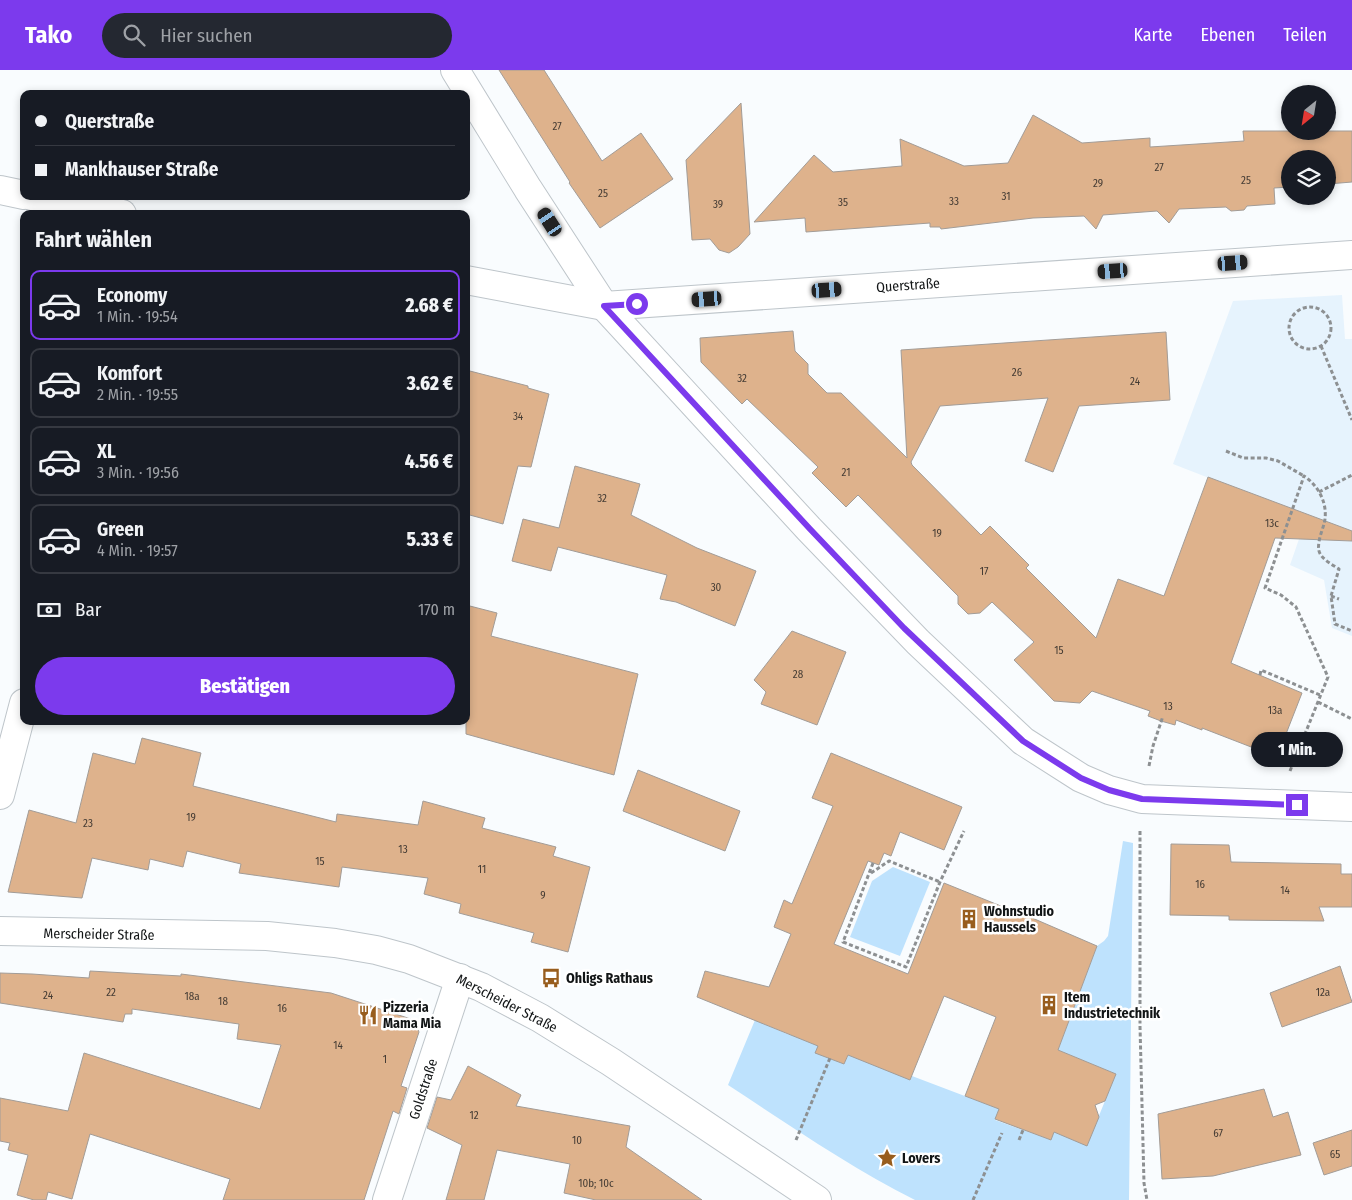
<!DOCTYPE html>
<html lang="de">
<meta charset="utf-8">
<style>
body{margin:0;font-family:"Fira Sans Condensed",sans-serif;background:#242831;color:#f1f3f6;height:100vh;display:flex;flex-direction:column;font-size:19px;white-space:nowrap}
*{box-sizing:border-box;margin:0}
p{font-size:16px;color:#9ea1a6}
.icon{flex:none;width:28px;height:28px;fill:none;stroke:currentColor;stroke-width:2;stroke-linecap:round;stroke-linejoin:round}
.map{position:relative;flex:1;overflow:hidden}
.panel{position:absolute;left:20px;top:140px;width:450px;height:515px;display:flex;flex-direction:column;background:#171b24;border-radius:10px;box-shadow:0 2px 8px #0003}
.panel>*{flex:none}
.top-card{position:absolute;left:20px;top:20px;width:450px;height:110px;border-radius:10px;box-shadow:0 2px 8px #0003;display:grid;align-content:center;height:110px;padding:0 15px;background:#171b24}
.needle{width:32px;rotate:210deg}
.buttons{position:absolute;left:1281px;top:15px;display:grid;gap:10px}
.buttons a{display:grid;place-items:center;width:55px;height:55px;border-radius:50%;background:#171b24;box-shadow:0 2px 8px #0003;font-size:25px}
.end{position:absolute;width:22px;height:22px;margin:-11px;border:6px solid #7c3aed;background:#fff;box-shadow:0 0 0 2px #fff}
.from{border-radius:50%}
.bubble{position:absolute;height:35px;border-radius:18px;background:#171b24;box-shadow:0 2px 8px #0003;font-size:16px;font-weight:800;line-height:35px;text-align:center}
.car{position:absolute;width:15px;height:30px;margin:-15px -8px;border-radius:6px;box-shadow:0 0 4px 1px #0007;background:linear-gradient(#222 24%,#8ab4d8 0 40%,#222 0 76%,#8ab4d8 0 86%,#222 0)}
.top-card b{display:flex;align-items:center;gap:18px;height:48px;font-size:19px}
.top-card b+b{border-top:1px solid #363941}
.top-card i{width:12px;height:12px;background:#f1f3f6}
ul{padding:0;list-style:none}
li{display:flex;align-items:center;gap:15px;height:70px;margin:0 10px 8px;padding:0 5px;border:2px solid #363941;border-radius:10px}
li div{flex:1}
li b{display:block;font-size:19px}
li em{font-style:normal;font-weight:800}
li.on{border-color:#7c3aed}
li>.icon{width:45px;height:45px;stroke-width:1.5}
h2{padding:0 15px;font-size:22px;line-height:60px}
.pay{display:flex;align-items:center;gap:12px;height:55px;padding:0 15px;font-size:19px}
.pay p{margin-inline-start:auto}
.action{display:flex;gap:10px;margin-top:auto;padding:10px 15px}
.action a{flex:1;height:58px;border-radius:30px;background:#7c3aed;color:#fff;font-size:20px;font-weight:800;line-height:58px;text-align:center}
header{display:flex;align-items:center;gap:30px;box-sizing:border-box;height:70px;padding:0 25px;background:#7c3aed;color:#fff}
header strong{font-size:24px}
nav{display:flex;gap:28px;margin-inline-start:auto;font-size:18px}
.search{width:350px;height:45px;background:#242831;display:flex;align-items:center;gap:12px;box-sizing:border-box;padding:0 18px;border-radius:28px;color:#9ea1a6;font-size:19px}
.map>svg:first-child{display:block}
.built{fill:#e6f3fd}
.green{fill:#bee2fd}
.building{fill:#deb28c;stroke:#a29c97}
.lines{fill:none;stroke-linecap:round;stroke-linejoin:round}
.minor-casing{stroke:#bec5ca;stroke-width:30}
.secondary-casing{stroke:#bec5ca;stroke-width:30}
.path{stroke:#8d9092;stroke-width:3;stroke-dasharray:4 2.5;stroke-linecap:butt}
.minor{stroke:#fff;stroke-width:28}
.secondary{stroke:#fff;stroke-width:28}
.route{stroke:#7c3aed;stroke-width:6}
.labels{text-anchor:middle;stroke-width:5;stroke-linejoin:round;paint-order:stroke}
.number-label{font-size:11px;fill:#453c34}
.street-label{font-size:14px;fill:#121516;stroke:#fff}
.poi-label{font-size:14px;font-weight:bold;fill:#121516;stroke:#fff;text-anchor:start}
</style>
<header>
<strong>Tako</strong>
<div class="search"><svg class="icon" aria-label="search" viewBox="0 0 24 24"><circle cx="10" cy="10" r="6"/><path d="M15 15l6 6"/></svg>Hier suchen</div>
<nav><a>Karte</a><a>Ebenen</a><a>Teilen</a></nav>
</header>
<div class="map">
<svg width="1352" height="1130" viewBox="0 0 1352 1130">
<rect width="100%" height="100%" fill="#f9fcfe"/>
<!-- built -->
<polygon class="built" points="1342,225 1345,269 1352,269 1352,566 1332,558 1324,510 1290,495 1307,446 1173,394 1233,231"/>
<!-- green -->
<g class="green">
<path d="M1123,771L1133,773L1129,1130H915C850,1097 789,1055 728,1015L755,950L787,964L820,972L830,988L844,994L850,982L910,1010L912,1006L999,1039L995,1050L1051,1070L1054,1062L1087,1075L1116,1004L1058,980L1097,876L1104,871L1108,866Z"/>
<polygon points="893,797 930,812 900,886 850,867 872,811"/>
</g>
<!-- building -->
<g class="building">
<polygon points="499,0 544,0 602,91 641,63 673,109 600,158 569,113 570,112"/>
<polygon points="741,33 750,164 738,177 729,183 719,180 710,169 692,170 686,90"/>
<polygon points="1033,45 1082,73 1150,68 1150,77 1244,71 1243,61 1352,61 1352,112 1328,114 1328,89 1290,89 1290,117 1274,118 1275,134 1247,136 1244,140 1231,141 1226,137 1179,139 1169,153 1157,141 1103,145 1096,159 1084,146 1033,148 941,159 940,157 930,157 930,153 806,162 805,148 754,152 814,85 833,102 902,96 900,69 964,96 1008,93"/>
<polygon points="793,261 795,281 808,294 808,304 827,323 841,323 907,388 901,280 1166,262 1170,330 1079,336 1053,402 1025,391 1048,328 940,336 911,392 912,395 981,465 990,456 1029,495 1026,498 1096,568 1118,509 1164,526 1208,407 1352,461 1352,471 1275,468 1231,593 1302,623 1277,687 1202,658 1202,660 1176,650 1175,655 1161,651 1148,646 1150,641 1092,621 1080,633 1054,631 1014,590 1034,572 992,532 980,543 968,544 958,534 958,526 858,425 846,437 812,403 818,397 747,329 742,334 701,292 700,268"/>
<polygon points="466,300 528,316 528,318 549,324 531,397 518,396 503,454 466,444"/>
<polygon points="575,396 640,414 631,445 697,478 756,501 735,556 676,532 660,529 667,505 558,477 551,501 512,491 523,449 559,458"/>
<polygon points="466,535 497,543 491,566 638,604 614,705 466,664"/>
<polygon points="792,561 846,582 817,655 761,634 766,622 754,610"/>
<polygon points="142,668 201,683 193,716 336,752 337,744 418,755 423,731 485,748 482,758 556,777 553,786 590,797 568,882 531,872 534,863 459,843 461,834 424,824 428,808 342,797 339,817 239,803 241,794 187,781 183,797 150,789 148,800 92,788 82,828 8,822 29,740 76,753 93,683 135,694"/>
<polygon points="831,683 962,737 944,780 900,762 891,786 884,783 879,795 868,791 834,874 908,904 944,813 1023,845 1023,844 1097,876 1058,980 1116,1004 1105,1031 1095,1035 1099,1047 1087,1076 1054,1062 1051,1070 995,1049 999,1039 965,1026 996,947 944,926 910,1010 848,985 844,994 815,983 818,976 697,927 705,901 769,917 791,864 774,857 784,830 792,834 833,736 812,728"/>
<polygon points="638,700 740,741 725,781 623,741"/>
<polygon points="1171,774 1229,775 1231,792 1341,794 1341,804 1352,804 1352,837 1319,837 1324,851 1229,850 1229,846 1170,845"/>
<polygon points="1340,896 1352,932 1282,957 1270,923"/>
<polygon points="90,901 181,906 181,904 331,923 414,950 419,962 401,1016 407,1018 399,1044 393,1041 364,1130 223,1130 230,1109 90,1064 72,1129 48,1122 46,1130 34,1130 17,1125 28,1085 8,1080 10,1073 0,1071 0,1028 68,1041 84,983 260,1039 281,975 237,969 239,954 132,939 132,944 125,944 123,952 0,933 0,903 32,904 89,908"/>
<polygon points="468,996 521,1025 516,1036 630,1056 626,1077 702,1130 596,1130 564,1123 570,1094 497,1080 484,1130 446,1130 462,1075 427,1058 437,1027 451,1030"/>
<polygon points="1264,1019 1273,1047 1288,1042 1301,1085 1213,1106 1162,1109 1158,1044"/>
<polygon points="1352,1060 1352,1096 1324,1105 1313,1073"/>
</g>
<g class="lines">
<defs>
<g id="minor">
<polyline points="455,0 528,119 604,236 809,459 918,572 1023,671 1081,708 1109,720 1142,729 1352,737"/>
<polyline points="0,120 24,125"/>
<polyline points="32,126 122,144"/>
<polyline points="466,210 604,236 1352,185"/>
<polyline points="0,725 24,633"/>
<polyline points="387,1130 460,908"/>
</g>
<polyline id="secondary" points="0,861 267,866 335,873 376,880 409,889 481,917 540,948 611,992 817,1130"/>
</defs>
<!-- minor casing -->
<use href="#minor" class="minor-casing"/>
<!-- secondary casing -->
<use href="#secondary" class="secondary-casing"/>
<!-- path -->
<g class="path">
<circle cx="1310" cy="258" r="21"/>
<polyline points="1321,276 1352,350"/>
<polyline points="1226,381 1243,388 1266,388 1278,391 1304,406"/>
<polyline points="1319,422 1352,405"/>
<polyline points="1331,526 1339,529"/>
<polyline points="1260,605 1261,600 1320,625"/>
<polyline points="1318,632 1352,649"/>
<polyline points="1149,696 1153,676 1163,646"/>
<path d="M1290,701L1328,607L1296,537L1281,525L1265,518L1304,406C1319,416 1329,435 1324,454C1322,461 1317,473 1319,481C1321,489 1333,495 1339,499L1331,526L1335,554L1352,561"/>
<polyline points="1140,761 1140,956 1144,1113 1147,1130"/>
<polyline points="873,793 843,872 906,897 940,812 964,761"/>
<polyline points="871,803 889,791 940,812"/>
<polyline points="796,1070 830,988"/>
<polyline points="1019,1070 1023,1060"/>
<polyline points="973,1130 1002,1063"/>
</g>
<!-- minor -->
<use href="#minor" class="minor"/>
<!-- secondary -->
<use href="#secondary" class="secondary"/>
</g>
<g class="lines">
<!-- route -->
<polyline class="route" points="637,234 604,236 810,459 904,558 1023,671 1081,708 1109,720 1142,729 1297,735"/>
</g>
<!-- icons -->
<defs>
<symbol id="building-bare" viewBox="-9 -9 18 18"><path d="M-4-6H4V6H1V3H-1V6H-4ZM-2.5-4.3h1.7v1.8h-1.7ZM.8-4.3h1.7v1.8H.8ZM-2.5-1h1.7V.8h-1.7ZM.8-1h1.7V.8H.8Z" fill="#985d1d" stroke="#fff" stroke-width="2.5" paint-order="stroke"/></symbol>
<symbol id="bus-bare" viewBox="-9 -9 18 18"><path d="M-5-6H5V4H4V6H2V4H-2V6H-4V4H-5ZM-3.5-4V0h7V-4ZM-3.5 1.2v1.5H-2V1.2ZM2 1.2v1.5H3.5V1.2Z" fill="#985d1d" stroke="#fff" stroke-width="2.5" paint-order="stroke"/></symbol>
<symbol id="restaurant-bare" viewBox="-9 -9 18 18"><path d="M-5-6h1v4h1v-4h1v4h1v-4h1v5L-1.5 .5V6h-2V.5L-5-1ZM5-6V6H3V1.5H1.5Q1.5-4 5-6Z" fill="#985d1d" stroke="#fff" stroke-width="2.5" paint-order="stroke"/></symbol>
<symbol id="sight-bare" viewBox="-9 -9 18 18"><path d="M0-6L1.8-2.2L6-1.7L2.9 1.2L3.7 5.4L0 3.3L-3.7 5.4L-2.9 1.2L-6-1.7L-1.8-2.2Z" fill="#985d1d" stroke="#fff" stroke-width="2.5" paint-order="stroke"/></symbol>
</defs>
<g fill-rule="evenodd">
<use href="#building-bare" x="955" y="835" width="28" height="28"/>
<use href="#bus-bare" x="537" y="894" width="28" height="28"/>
<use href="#building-bare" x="1035" y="921" width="28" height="28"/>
<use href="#restaurant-bare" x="354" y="931" width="28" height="28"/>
<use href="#sight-bare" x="873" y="1074" width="28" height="28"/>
</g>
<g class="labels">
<!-- number labels -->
<g class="number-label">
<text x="557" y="60">27</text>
<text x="1159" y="101">27</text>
<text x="1246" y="114">25</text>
<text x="1098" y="117">29</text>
<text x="603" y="127">25</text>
<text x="1006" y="130">31</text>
<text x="954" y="135">33</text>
<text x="843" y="136">35</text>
<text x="718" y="138">39</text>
<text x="1017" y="306">26</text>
<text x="742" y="312">32</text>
<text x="1135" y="315">24</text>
<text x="518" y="350">34</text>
<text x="846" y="406">21</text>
<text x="602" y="432">32</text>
<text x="1272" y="457">13c</text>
<text x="937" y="467">19</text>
<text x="984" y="505">17</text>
<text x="716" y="521">30</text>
<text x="1059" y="584">15</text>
<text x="798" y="608">28</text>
<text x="1168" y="640">13</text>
<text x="1275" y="644">13a</text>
<text x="191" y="751">19</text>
<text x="88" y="757">23</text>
<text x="403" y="783">13</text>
<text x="320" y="795">15</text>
<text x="482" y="803">11</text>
<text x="1200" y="818">16</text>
<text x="1285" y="824">14</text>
<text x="543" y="829">9</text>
<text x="111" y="926">22</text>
<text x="1323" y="926">12a</text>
<text x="48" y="929">24</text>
<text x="192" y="930">18a</text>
<text x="223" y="935">18</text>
<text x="282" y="942">16</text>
<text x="338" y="979">14</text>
<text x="385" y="993">1</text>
<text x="474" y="1049">12</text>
<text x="1218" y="1067">67</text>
<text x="577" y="1074">10</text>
<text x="1335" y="1088">65</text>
<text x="596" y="1117">10b; 10c</text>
</g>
<!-- street labels -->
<g class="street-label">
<text transform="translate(908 215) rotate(-4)" y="5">Querstraße</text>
<text transform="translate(99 864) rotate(1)" y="5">Merscheider Straße</text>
<text transform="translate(507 933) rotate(27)" y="5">Merscheider Straße</text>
<text transform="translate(423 1019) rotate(-72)" y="5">Goldstraße</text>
</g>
<!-- poi labels -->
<g class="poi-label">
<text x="984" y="846">Wohnstudio<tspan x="984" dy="16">Haussels</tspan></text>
<text x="566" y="913">Ohligs Rathaus</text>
<text x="1064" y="932">Item<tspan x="1064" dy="16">Industrietechnik</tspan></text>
<text x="383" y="942">Pizzeria<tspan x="383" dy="16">Mama Mia</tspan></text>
<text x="902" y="1093">Lovers</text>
</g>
</g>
</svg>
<div class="buttons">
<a><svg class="needle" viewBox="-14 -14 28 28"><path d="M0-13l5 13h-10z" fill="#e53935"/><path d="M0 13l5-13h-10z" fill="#9ea1a6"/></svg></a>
<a><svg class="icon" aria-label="layers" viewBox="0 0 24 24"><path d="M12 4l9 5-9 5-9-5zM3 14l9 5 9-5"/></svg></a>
</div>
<i class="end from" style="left:637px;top:234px"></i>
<i class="end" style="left:1297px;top:735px"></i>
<div class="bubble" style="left:1251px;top:662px;width:92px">1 Min.</div>
<i class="car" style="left:550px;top:152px;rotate:327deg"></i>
<i class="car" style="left:1233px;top:193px;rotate:86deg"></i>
<i class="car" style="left:1113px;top:201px;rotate:266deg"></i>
<i class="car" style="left:827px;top:220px;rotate:86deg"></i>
<i class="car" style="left:707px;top:229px;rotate:266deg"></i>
<div class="top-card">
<b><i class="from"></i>Querstraße</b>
<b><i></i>Mankhauser Straße</b>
</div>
<section class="panel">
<h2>Fahrt wählen</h2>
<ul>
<li class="on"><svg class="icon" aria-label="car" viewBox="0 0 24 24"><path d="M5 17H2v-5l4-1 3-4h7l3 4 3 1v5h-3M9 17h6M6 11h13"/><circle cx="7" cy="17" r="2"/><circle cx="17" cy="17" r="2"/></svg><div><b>Economy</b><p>1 Min. · 19:54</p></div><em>2.68 €</em></li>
<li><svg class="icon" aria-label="car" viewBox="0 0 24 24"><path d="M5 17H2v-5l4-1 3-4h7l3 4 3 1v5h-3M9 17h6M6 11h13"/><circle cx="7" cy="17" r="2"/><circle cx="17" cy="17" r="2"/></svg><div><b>Komfort</b><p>2 Min. · 19:55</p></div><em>3.62 €</em></li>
<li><svg class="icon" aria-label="car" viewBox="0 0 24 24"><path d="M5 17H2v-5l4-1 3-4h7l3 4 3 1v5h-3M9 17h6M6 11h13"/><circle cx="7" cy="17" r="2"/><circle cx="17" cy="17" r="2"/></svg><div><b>XL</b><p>3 Min. · 19:56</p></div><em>4.56 €</em></li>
<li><svg class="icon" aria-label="car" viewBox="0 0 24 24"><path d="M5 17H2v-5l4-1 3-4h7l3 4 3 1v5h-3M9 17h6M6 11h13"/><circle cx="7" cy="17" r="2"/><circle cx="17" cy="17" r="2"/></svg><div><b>Green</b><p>4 Min. · 19:57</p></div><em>5.33 €</em></li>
</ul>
<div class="pay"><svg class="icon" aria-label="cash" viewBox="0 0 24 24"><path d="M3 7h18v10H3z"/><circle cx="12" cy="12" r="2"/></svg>Bar<p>170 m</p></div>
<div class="action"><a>Bestätigen</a></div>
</section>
</div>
